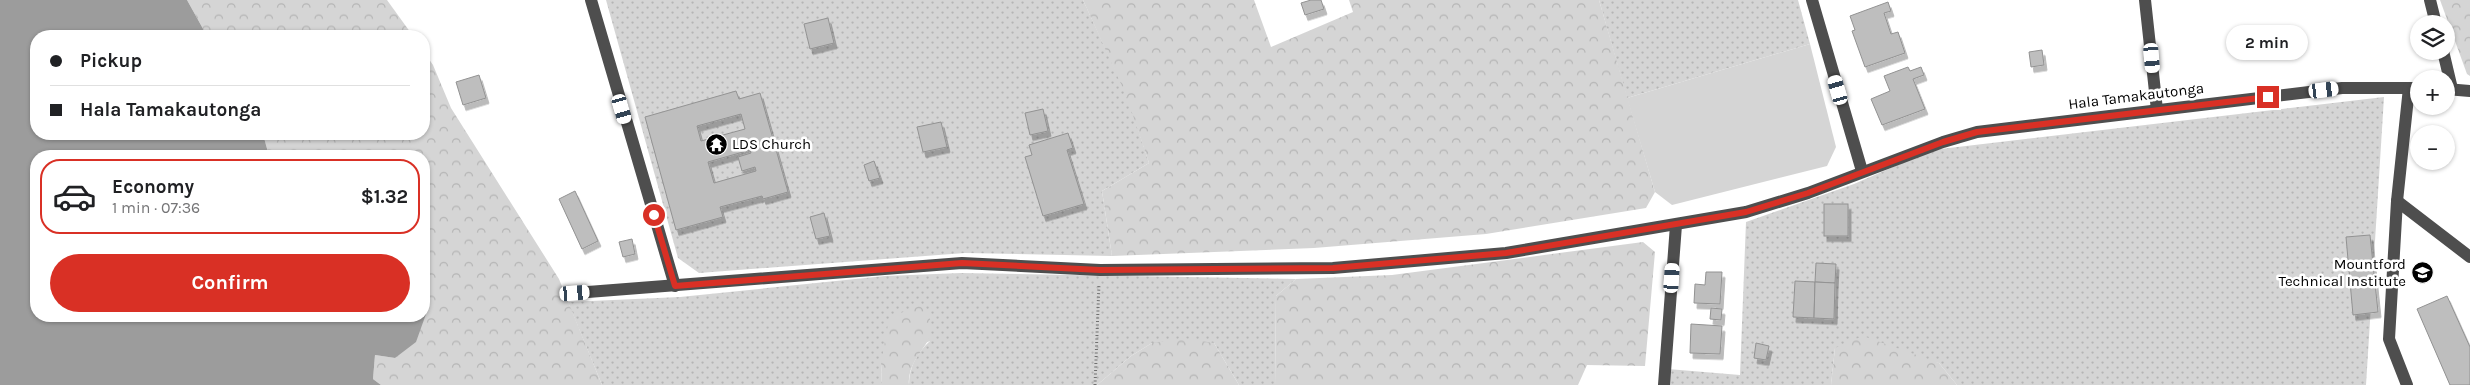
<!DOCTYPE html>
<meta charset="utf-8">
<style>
body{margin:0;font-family:Karla,sans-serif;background:#f2f2f2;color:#202124;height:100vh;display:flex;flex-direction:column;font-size:19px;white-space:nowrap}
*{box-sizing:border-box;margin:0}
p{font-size:16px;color:#757577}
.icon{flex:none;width:28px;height:28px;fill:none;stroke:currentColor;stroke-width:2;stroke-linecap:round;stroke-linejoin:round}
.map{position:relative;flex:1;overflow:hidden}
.drawer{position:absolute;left:30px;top:150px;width:400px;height:172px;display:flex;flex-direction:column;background:#fff;border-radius:20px;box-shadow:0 1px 4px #0004}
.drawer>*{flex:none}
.hud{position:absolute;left:30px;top:30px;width:400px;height:110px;border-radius:20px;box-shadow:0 1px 4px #0004;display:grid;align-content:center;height:110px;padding:0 20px;background:#fff}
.tools{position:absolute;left:2410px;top:15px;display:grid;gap:10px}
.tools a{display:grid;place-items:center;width:45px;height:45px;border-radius:50%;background:#fff;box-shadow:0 1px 4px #0004;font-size:25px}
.end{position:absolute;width:22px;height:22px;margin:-11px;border:6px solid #d93025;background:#fff;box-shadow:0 0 0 2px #fff}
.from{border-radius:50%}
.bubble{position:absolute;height:35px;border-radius:18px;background:#fff;box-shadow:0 1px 4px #0004;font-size:16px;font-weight:700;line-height:35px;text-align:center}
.car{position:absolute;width:15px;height:30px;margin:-15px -8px;border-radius:6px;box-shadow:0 0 4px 1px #0007;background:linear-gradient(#fff 24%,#345 0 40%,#fff 0 76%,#345 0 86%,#fff 0)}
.hud b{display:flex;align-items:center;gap:18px;height:48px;font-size:19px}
.hud b+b{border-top:1px solid #e0e0e0}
.hud i{width:12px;height:12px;background:#202124}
ul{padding:9px 0 0;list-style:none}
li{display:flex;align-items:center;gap:15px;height:75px;margin:0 10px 8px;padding:0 10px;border:2px solid transparent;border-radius:20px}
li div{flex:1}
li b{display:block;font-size:19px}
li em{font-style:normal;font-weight:700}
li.selected{border-color:#d93025}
li>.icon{width:45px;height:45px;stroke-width:1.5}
.action{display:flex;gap:10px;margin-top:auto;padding:10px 20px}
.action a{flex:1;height:58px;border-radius:30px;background:#d93025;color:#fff;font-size:20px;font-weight:700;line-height:58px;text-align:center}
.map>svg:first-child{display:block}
.grass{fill:url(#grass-dots)}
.forest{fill:url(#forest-crowns)}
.park{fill:#d5d5d5}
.water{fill:#9c9c9c}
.building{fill:#bebebe;stroke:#929292;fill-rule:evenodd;filter:url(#shadow)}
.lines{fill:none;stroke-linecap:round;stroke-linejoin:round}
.path{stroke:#707070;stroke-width:3;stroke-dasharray:1 2.5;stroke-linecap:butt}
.minor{stroke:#4e4e4e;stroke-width:12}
.route{stroke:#d93025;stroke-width:6}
.labels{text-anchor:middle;stroke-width:5;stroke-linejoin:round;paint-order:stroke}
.street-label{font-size:15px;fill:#000;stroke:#fff}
.poi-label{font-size:15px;fill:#000;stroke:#fff;text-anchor:start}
</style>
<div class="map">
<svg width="2470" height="385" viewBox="0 0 2470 385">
<defs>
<pattern id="grass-dots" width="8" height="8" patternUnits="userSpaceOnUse" patternTransform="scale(1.25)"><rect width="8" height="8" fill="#d5d5d5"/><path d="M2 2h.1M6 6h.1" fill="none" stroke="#b5b5b5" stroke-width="1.8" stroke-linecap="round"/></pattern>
<pattern id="forest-crowns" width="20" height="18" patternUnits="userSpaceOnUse" patternTransform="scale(1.25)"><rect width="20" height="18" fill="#d5d5d5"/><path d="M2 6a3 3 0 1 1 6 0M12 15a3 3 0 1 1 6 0" fill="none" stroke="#b5b5b5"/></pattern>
<filter id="shadow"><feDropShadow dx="3" dy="5.5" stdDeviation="0" flood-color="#0004"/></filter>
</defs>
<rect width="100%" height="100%" fill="#fff"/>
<!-- grass -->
<g class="grass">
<polygon points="606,0 1083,0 1127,95 1149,163 1102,191 1112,256 965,253 699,273 678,258"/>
<polygon points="1599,0 1798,0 1810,44 1627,98"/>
<polygon points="2384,97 2366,385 1957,385 1939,363 1835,348 1831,385 1667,385 1668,369 1740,375 1746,222 1854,184 1932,150"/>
<path d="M961,273L1296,279L1276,296L1275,385H1239L1214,343H1152L1131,356L1097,385H909C909,367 917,353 930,341L881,363L882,385H602L568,302L680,297L885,276Z"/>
</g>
<!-- forest -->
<g class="forest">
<polygon points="187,0 387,0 413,36 207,36"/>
<polygon points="1083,0 1254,0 1271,47 1353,12 1349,0 1599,0 1655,192 1646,208 1486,234 1314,248 1112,256 1102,191 1149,163 1126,95"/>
<polygon points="2440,0 2470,0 2470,76 2467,74"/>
<polygon points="424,52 433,65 451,108 559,279 602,385 381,385 373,379 375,355 395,358 426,314 424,284 424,156 269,156 263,134 424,134"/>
<polygon points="1643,242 1655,252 1645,366 1587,365 1578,385 1275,385 1276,296 1296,279 1392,275"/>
<path d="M915,306H924C947,344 908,348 909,385H882L881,363L889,319Z"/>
<polygon points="1863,336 1939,363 1957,385 1831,385 1835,348"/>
<polygon points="1183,338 1214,343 1239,385 1097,385 1131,356 1152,343"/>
</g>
<!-- park -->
<polygon class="park" points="1810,44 1836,147 1827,166 1672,205 1655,192 1627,98"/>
<!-- water -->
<polygon class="water" points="0,0 187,0 207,36 36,36 36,134 263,134 269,156 36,156 36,316 339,316 343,320 347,316 424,316 424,284 426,314 416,342 395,358 375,355 373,379 381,385 0,385"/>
<!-- building -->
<g class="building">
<polygon points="1311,0 1321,0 1324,9 1305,15 1301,3"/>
<polygon points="1888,2 1891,11 1884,13 1891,34 1898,32 1905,53 1865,67 1852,31 1855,30 1850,16"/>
<polygon points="828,18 834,43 810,49 804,24"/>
<polygon points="2042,50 2044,65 2031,67 2029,52"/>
<polygon points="1908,67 1910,71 1921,67 1924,75 1913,79 1925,109 1882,125 1871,99 1890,91 1884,76"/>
<polygon points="479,75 486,98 463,105 456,82"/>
<path d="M736,91L739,99L760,93L788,192L763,199L762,196L720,207L723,217L676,230L645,117ZM741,114L745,129L701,141L697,126ZM750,150L751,153L738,157L742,171L755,167L756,171L714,183L708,162Z"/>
<polygon points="1043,109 1048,131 1030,135 1025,113"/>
<polygon points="941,122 947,147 923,152 917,127"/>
<polygon points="1068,133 1073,148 1067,150 1084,204 1043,216 1025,157 1032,155 1029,145"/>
<polygon points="874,161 880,178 869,181 864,165"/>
<polygon points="575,191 598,241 582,249 559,199"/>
<rect x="1824" y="204" width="24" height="32"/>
<polygon points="824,213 830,236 816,239 810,217"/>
<polygon points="2370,235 2378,312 2353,315 2346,237"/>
<polygon points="632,239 635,254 623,257 619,242"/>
<polygon points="1816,263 1836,264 1835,283 1815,282"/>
<polygon points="1706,272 1722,272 1720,304 1694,303 1695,284 1705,285"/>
<polygon points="1795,281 1815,282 1814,318 1793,317"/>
<polygon points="1815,282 1835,283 1834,319 1814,318"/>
<polygon points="2447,296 2470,347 2470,385 2450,385 2417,309"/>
<polygon points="1711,308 1722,309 1721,320 1710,319"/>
<polygon points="1691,324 1722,326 1720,354 1690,353"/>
<polygon points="1756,343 1769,346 1766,360 1754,358"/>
</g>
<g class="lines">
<!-- path -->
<polyline class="path" points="1095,385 1099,284"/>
<!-- minor -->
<g class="minor">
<polyline points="591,0 675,286"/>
<polyline points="1812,0 1862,171"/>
<polyline points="2145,0 2157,110"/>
<polyline points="2430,0 2436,24"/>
<polyline points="2443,51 2452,89"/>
<polyline points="2446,89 2470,91"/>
<polyline points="2397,201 2470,257"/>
<polyline points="575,293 962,263 1100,270 1333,268 1506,253 1746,212 1808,193 1943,142 1977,132 2342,88 2419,88"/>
<polyline points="1664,385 1676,225"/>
<polyline points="2407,385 2389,339 2397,201 2409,88"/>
</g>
</g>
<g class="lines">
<!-- route -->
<polyline class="route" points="654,215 675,286 962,263 1100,270 1333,268 1506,253 1746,212 1808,193 1943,142 1977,132 2268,97"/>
</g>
<!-- icons -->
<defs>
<symbol id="temple-disc" viewBox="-11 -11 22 22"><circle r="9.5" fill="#000" stroke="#fff"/><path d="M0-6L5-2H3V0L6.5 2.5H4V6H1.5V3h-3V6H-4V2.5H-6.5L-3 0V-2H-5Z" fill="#fff"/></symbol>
<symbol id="school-disc" viewBox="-11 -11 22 22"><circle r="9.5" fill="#000" stroke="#fff"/><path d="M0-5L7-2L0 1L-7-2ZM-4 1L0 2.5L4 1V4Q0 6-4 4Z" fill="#fff"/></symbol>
</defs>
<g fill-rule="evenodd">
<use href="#temple-disc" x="704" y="132" width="25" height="25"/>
<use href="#school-disc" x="2410" y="260" width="25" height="25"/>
</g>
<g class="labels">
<!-- street labels -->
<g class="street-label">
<text transform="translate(2136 96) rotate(-7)" y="5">Hala Tamakautonga</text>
</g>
<!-- poi labels -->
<g class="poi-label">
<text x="732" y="149">LDS Church</text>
<text x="2406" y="269" text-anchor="end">Mountford<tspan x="2406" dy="17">Technical Institute</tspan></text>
</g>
</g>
</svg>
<div class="tools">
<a><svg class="icon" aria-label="layers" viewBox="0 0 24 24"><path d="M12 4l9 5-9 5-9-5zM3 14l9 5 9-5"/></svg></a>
<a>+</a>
<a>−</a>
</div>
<i class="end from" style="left:654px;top:215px"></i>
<i class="end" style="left:2268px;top:97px"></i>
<div class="bubble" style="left:2226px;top:25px;width:82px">2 min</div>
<i class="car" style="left:2152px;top:58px;rotate:175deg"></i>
<i class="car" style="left:1838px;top:90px;rotate:344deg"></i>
<i class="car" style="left:2324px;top:90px;rotate:83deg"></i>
<i class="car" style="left:622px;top:109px;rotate:164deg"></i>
<i class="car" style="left:1672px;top:278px;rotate:4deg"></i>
<i class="car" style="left:575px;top:293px;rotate:86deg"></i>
<div class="hud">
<b><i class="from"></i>Pickup</b>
<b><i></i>Hala Tamakautonga</b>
</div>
<section class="drawer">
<ul>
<li class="selected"><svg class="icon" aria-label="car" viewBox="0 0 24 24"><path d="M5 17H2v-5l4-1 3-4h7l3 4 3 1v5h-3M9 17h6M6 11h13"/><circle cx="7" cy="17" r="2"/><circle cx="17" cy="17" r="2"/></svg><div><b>Economy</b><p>1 min · 07:36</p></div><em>$1.32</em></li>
</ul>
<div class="action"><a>Confirm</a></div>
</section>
</div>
